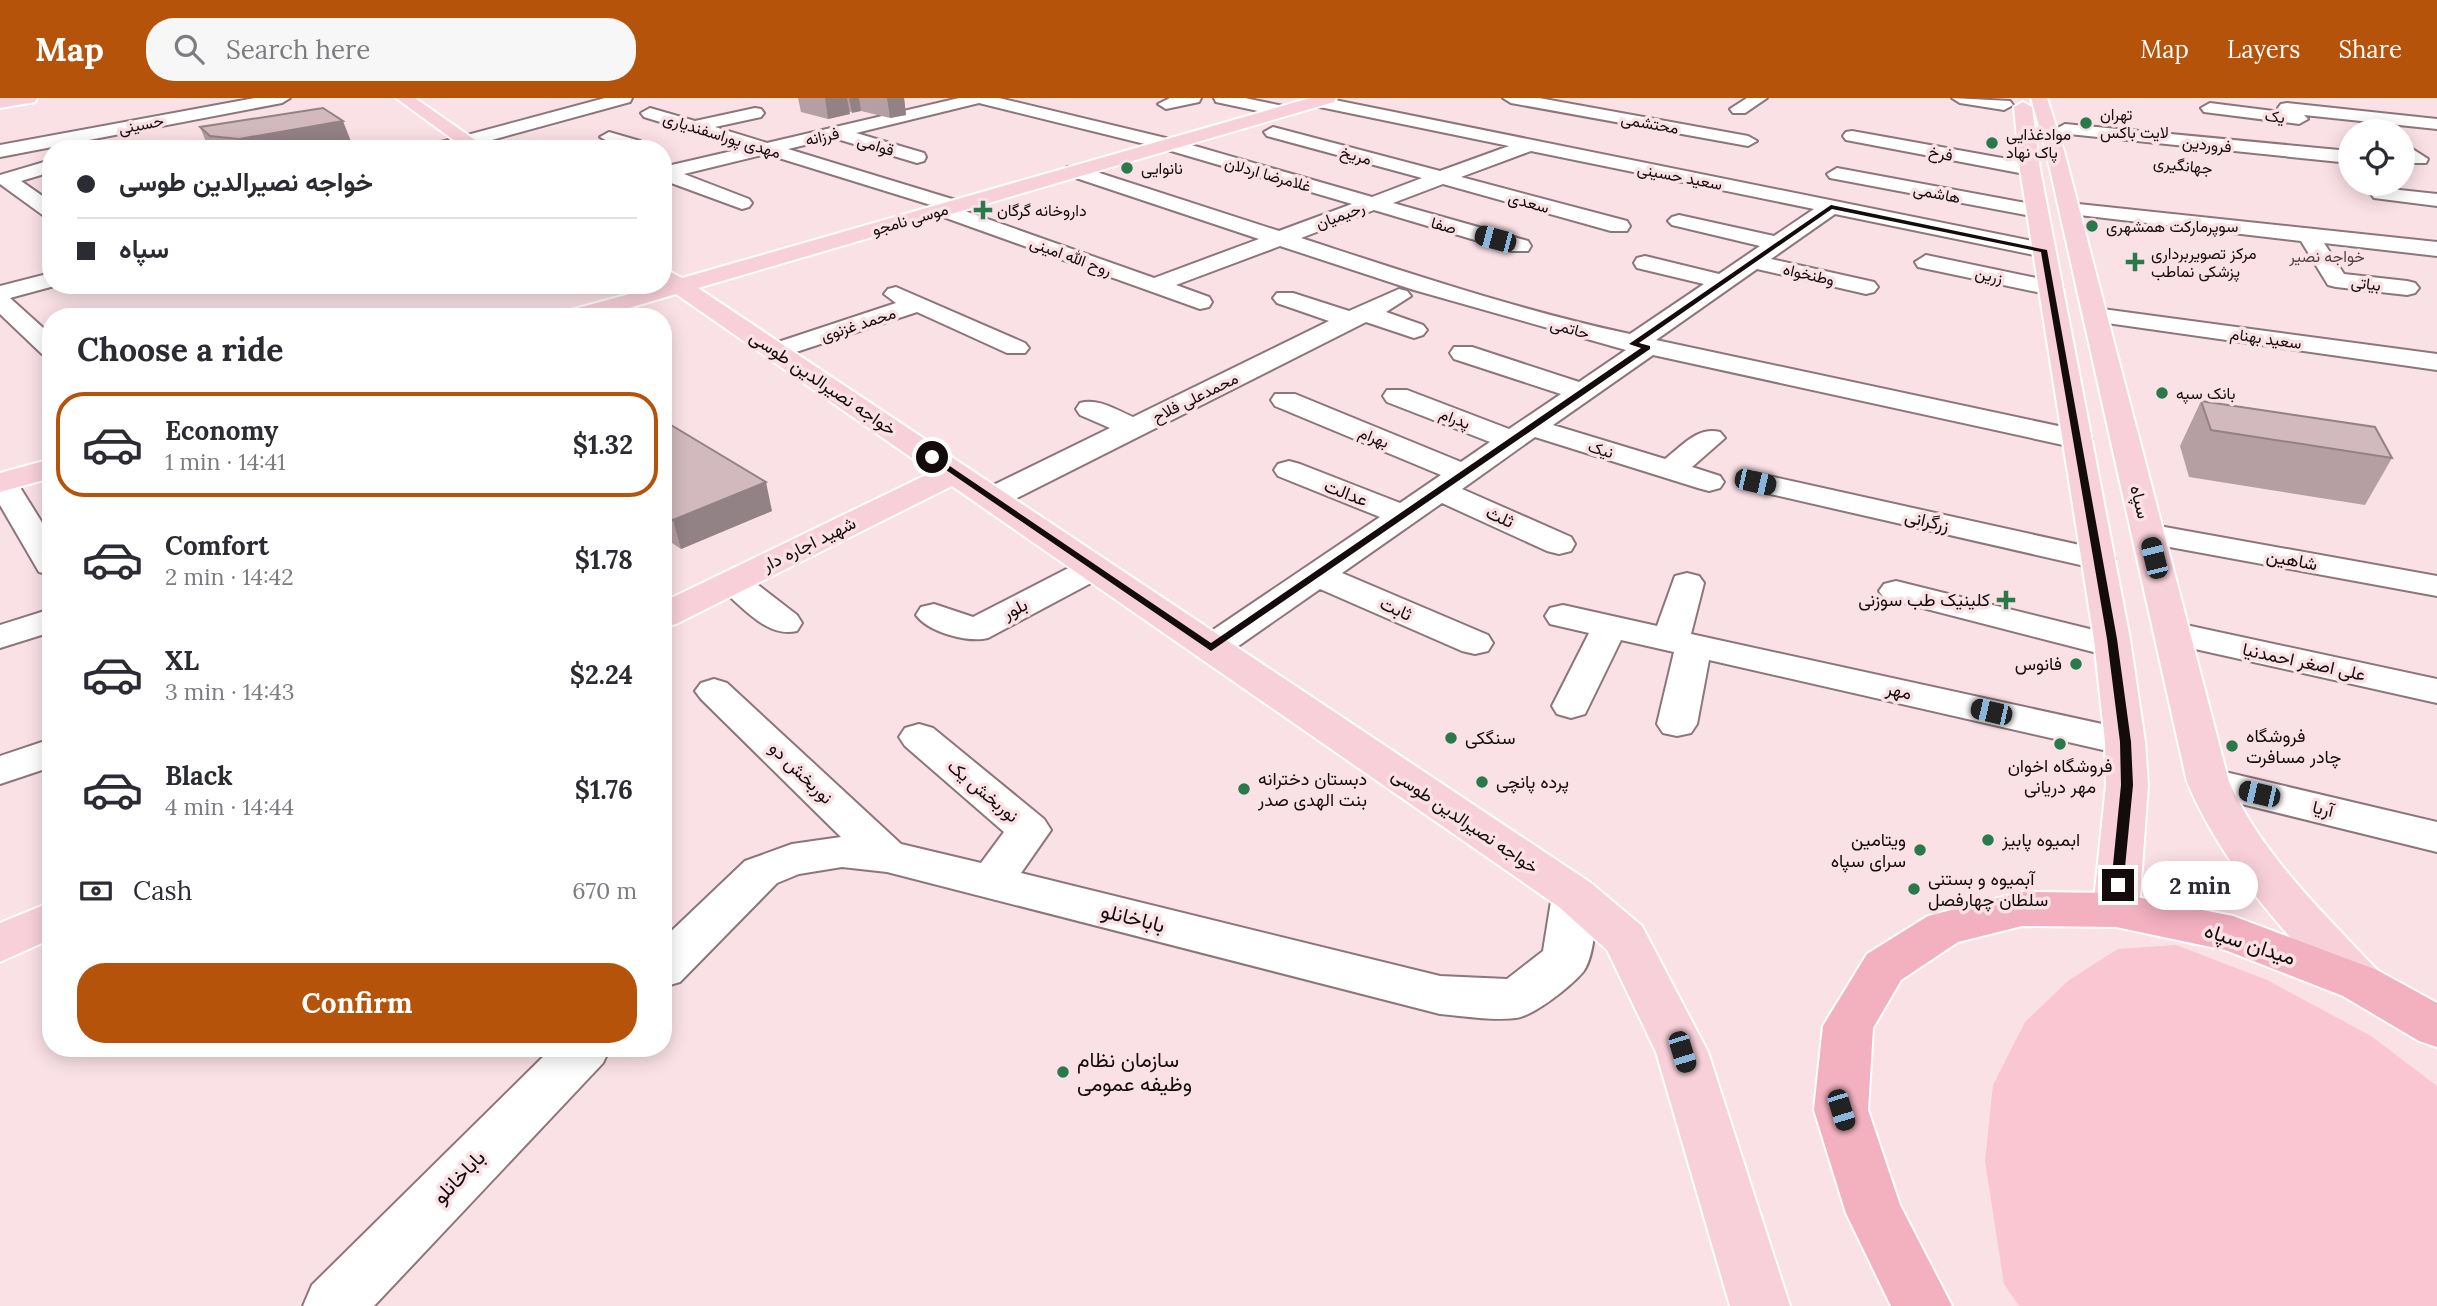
<!DOCTYPE html>
<meta charset="utf-8">
<style>
body{margin:0;font-family:Lora,Vazirmatn,serif;background:#f7f7f7;color:#2b2b33;height:100vh;display:flex;flex-direction:column;font-size:26px;white-space:nowrap}
*{box-sizing:border-box;margin:0}
p{font-size:23px;color:#7c7c81}
.icon{flex:none;width:38px;height:38px;fill:none;stroke:currentColor;stroke-width:2;stroke-linecap:round;stroke-linejoin:round}
.map{position:relative;flex:1;overflow:hidden}
.drawer{position:absolute;left:42px;top:210px;width:630px;height:749px;display:flex;flex-direction:column;background:#fff;border-radius:28px;box-shadow:0 4px 18px #0003}
.drawer>*{flex:none}
.hud{position:absolute;left:42px;top:42px;width:630px;height:154px;border-radius:28px;box-shadow:0 4px 18px #0003;display:grid;align-content:center;height:154px;padding:0 35px;background:#fff}
.tools{position:absolute;left:2338px;top:21px;display:grid;gap:14px}
.tools a{display:grid;place-items:center;width:77px;height:77px;border-radius:50%;background:#fff;box-shadow:0 4px 18px #0003;font-size:35px}
.end{position:absolute;width:32px;height:32px;margin:-16px;border:9px solid #130b0c;background:#fff;box-shadow:0 0 0 4px #fff}
.from{border-radius:50%}
.bubble{position:absolute;height:49px;border-radius:24px;background:#fff;box-shadow:0 4px 18px #0003;font-size:23px;font-weight:800;line-height:49px;text-align:center}
.car{position:absolute;width:21px;height:42px;margin:-21px -10px;border-radius:9px;box-shadow:0 0 5px 2px #0007;background:linear-gradient(#222 24%,#8ab4d8 0 40%,#222 0 76%,#8ab4d8 0 86%,#222 0)}
.hud b{display:flex;align-items:center;gap:24px;height:66px;font-size:26px}
.hud b+b{border-top:2px solid #e1e1e2}
.hud i{width:18px;height:18px;background:#2b2b33}
ul{padding:0;list-style:none}
li{display:flex;align-items:center;gap:21px;height:105px;margin:0 14px 10px;padding:0 21px;border:4px solid transparent;border-radius:28px}
li div{flex:1}
li b{display:block;font-size:26px}
li em{font-style:normal;font-weight:800}
li.current{border-color:#b45309}
li>.icon{width:63px;height:63px;stroke-width:1.5}
h2{padding:0 35px;font-size:32px;line-height:84px}
.pay{display:flex;align-items:center;gap:18px;height:77px;padding:0 35px;font-size:26px}
.pay p{margin-inline-start:auto}
.cta{display:flex;gap:14px;margin-top:auto;padding:14px 35px}
.cta a{flex:1;height:80px;border-radius:28px;background:#b45309;color:#fff;font-size:28px;font-weight:800;line-height:80px;text-align:center}
header{display:flex;align-items:center;gap:42px;box-sizing:border-box;height:98px;padding:0 35px;background:#b45309;color:#fff}
header strong{font-size:33px}
nav{display:flex;gap:38px;margin-inline-start:auto;font-size:24px}
.search{width:490px;height:63px;background:#f7f7f7;display:flex;align-items:center;gap:18px;box-sizing:border-box;padding:0 24px;border-radius:28px;color:#7c7c81;font-size:26px}
.map>svg:first-child{display:block}
.green{fill:#fac6d1}
.lines{fill:none;stroke-linecap:round;stroke-linejoin:round}
.minor-casing{stroke:#8c767b;stroke-width:4}
.major-casing{stroke:#fff;stroke-width:4}
.highway-casing{stroke:#fff;stroke-width:4}
.minor{fill:#fff;fill-rule:evenodd}
.major{fill:#f8d0d9;fill-rule:evenodd}
.highway{fill:#f3b0bf;fill-rule:evenodd}
.wall{fill:#b59fa3}
.shaded-wall{fill:#938285}
.building{fill:#d2b9be;stroke:#938285;stroke-width:2}
.route{fill:#130b0c}
.poi-dot{fill:#29794a;stroke:#fae1e6;stroke-width:2.5}
.labels{text-anchor:middle;stroke-width:7;stroke-linejoin:round;paint-order:stroke}
.far-poi-label{font-size:16px;fill:#130b0c;stroke:#fae1e6;text-anchor:start}
.far-street-label{font-size:16px;fill:#130b0c;stroke:#fae1e6}
.far-neighbourhood-label{font-size:16px;fill:#554145;stroke:#fae1e6}
.street-label{font-size:18px;fill:#130b0c;stroke:#fae1e6}
.poi-label{font-size:18px;fill:#130b0c;stroke:#fae1e6;text-anchor:start}
.near-street-label{font-size:21px;fill:#130b0c;stroke:#fae1e6}
.near-poi-label{font-size:21px;fill:#130b0c;stroke:#fae1e6;text-anchor:start}
</style>
<header>
<strong>Map</strong>
<div class="search"><svg class="icon" aria-label="search" viewBox="0 0 24 24"><circle cx="10" cy="10" r="6"/><path d="M15 15l6 6"/></svg>Search here</div>
<nav><a>Map</a><a>Layers</a><a>Share</a></nav>
</header>
<div class="map">
<svg width="2437" height="1208" viewBox="0 0 2437 1208">
<rect width="100%" height="100%" fill="#fae1e6"/>
<!-- green -->
<polygon class="green" points="2176,847 2267,882 2371,938 2437,988 2437,1208 2019,1208 2004,1186 1985,1063 1993,987 2025,924 2069,882 2118,851"/>
<g class="lines">
<defs>
<g id="minor">
<polygon points="255,0 290,0 282,5 0,59 0,47"/>
<polygon points="605,0 632,0 630,4 459,51 428,51 430,47"/>
<path d="M959,0H999L1174,42L1372,99L1422,80L1267,38L1264,34L1273,29L1440,73L1509,48L1315,8L1307,3L1309,0H1325L2052,147L2055,152L2044,159L1835,116L1771,161L1874,184L1878,189L1874,194L1866,196L1757,171L1656,242L2077,332L2087,335L2092,341L2087,347L2077,350L1653,257L1553,327L1665,361C1682,348 1698,328 1720,334L1725,340L1692,369L1720,378L1724,384L1720,390L1709,393L1698,390L1535,339L1462,391L1571,439L1575,446L1571,453L1559,456L1547,453L1442,405L1342,475L1488,537L1493,545L1488,553L1475,556L1462,553L1320,491L1224,558L1211,561L1198,558L1193,550L1198,542L1380,419L1278,378L1274,372L1278,366L1289,363L1300,366L1400,405L1441,377L1275,308L1271,302L1275,296H1295L1461,364L1490,344L1387,304L1383,298L1387,292H1407L1509,331L1561,296L1454,261L1450,255L1454,249H1472L1579,284L1626,252L1414,192L1280,148L1176,187L1209,199L1212,204L1209,209L1200,211L935,116L932,112L934,108L766,56L684,76L749,101L752,105L749,109L742,111L663,82V69L745,50L644,19L641,15L650,10L695,23L755,10L761,11L764,15L761,19L715,29L767,45ZM979,5L1161,50L1352,106L1279,133L1081,69H1067L1064,73L1067,77L1259,141L1154,180L962,112L965,108L962,104L788,51L834,40L917,65L924,63L926,59L924,55L856,35ZM1531,53L1814,111L1774,138L1679,117L1672,119L1668,123L1672,127L1760,148L1719,176L1645,158L1637,160L1634,165L1637,170L1704,186L1630,236C1518,212 1409,175 1301,140L1374,112L1512,153H1528L1531,148L1528,143L1393,105L1443,86L1611,133H1627L1630,128L1627,123L1461,79Z"/>
<polygon points="1170,0 1201,0 1199,4 1166,11 1158,6"/>
<polygon points="1214,0 1245,0 1288,9 1291,13 1282,18 1216,4"/>
<polygon points="1503,0 1539,0 1748,38 1757,43 1748,48 1511,5"/>
<polygon points="1747,0 1767,0 1745,15 1733,15 1730,11"/>
<polygon points="1952,0 2010,3 2013,7 2004,12 1960,5"/>
<polygon points="2210,5 2281,14 2278,10 2281,6 2287,5 2437,21 2437,31 2304,17 2308,21 2299,26 2204,14 2201,10"/>
<polygon points="2065,26 2350,53 2350,65 2059,35 2056,31"/>
<polygon points="1852,33 2030,65 2040,71 2030,77 1846,42 1843,38 1846,34"/>
<polygon points="609,34 640,43 642,47 640,51 607,51 613,46 600,39"/>
<polygon points="2403,45 2428,61 2426,65 2412,65 2403,59"/>
<polygon points="51,62 51,74 21,83 51,104 51,120 44,118 0,86 0,77"/>
<polygon points="1837,70 2037,107 2047,113 2037,119 1830,80 1827,76"/>
<polygon points="2381,90 2437,96 2437,108 2374,100 2371,96 2374,92"/>
<polygon points="2069,105 2437,144 2437,158 2324,145 2344,176 2407,183 2415,185 2419,190 2415,195 2407,197 2336,189 2328,187 2301,143 2062,115 2059,111 2062,107"/>
<polygon points="1926,157 2051,183 2059,185 2063,190 2059,195 2051,197 1918,169 1915,164"/>
<polygon points="51,175 51,187 58,187 10,200 51,237 51,259 42,256 0,216 0,188"/>
<polygon points="896,189 1025,245 1029,250 1025,255 1007,255 917,214 784,258 766,258 762,253 766,248 896,205 884,196 888,191"/>
<path d="M1399,191L1407,193L1411,198L1386,214L1423,227L1427,232L1423,237L1414,240L1366,224L1003,407L992,409L981,407L976,400L981,393L1110,330L1080,317L1076,311L1080,305C1099,300 1116,312 1133,319L1329,223L1277,205L1273,200L1277,195H1293L1349,213Z"/>
<polygon points="2095,210 2437,256 2437,272 2086,222 2083,217 2086,212"/>
<polygon points="0,375 13,378 51,439 51,477 39,474 0,407"/>
<polygon points="1755,375 2098,451 2110,454 2115,461 2110,468 2098,471 1744,390 1740,384 1744,378"/>
<polygon points="2148,426 2437,478 2437,498 2137,443 2132,436 2137,429"/>
<path d="M1094,460L1106,463L1111,470L1106,477L988,540C968,545 928,534 916,517L921,509L934,506L973,519L1082,463Z"/>
<path d="M733,474L745,477L797,517L802,525L797,533C767,540 743,509 721,491L716,484L721,477Z"/>
<polygon points="1687,475 1699,478 1704,485 1691,536 2125,631 2139,635 2145,644 2139,653 2125,657 1709,562 1697,626 1691,635 1677,638 1663,635 1657,626 1674,554 1621,542 1585,616 1571,620 1557,616 1552,608 1589,535 1550,526 1545,518 1550,510 1563,507 1657,528 1675,478"/>
<polygon points="1896,483 2126,540 2131,548 2126,556 2113,559 1884,500 1879,493 1884,486"/>
<polygon points="51,511 51,534 0,550 0,527"/>
<polygon points="2172,524 2437,581 2437,605 2159,543 2154,535 2159,527"/>
<path d="M714,581L727,585L901,746L981,765L1004,734L905,648L899,639L905,630L919,626L933,630L1044,721L1051,732L1021,775L1440,878L1507,881L1543,853L1552,797L1559,785L1575,780L1591,785C1600,802 1595,859 1583,874C1571,888 1534,918 1516,920C1492,923 1464,918 1440,916L887,774L842,769L799,776L777,785L680,884L663,889V841L745,763L792,746L841,739L701,601L695,593L701,585Z"/>
<polygon points="51,641 51,669 0,686 0,658"/>
<polygon points="2208,670 2437,724 2437,754 2193,694 2187,684 2193,674"/>
<polygon points="552,950 610,950 603,965 374,1208 303,1208 312,1187"/>
</g>
<g id="major">
<polygon points="0,0 37,0 35,4 0,10"/>
<polygon points="396,0 415,0 488,51 466,51"/>
<polygon points="1310,0 1336,0 1334,4 698,190 1591,785 1642,828 1708,954 1790,1208 1730,1208 1656,954 1607,852 1559,809 952,388 676,526 663,529 663,504 932,374 676,196 599,219 560,219 563,214 663,187 663,170 682,180"/>
<path d="M2031,0H2047L2064,53L2229,684C2263,758 2322,813 2377,872L2384,885L2377,898C2365,902 2353,906 2342,897C2328,887 2317,869 2306,857C2258,804 2215,750 2187,684L2046,53Z"/>
<polygon points="2023,4 2032,9 2040,71 2130,541 2145,644 2148,687 2139,812 2132,824 2116,829 2100,824 2093,812 2106,687 2105,644 2094,541 2020,71 2014,9"/>
<polygon points="51,361 51,380 0,394 0,375"/>
<polygon points="51,804 51,841 0,864 0,825"/>
</g>
<polygon id="highway" points="2022,794 2116,795 2233,818 2377,872 2437,905 2437,949 2419,943 2343,898 2225,852 2116,829 2022,828 1958,844 1901,882 1873,930 1868,1012 1900,1107 1952,1208 1891,1208 1846,1115 1814,1012 1823,928 1867,856 1928,818"/>
</defs>
<!-- minor casing -->
<use href="#minor" class="minor-casing"/>
<!-- major casing -->
<use href="#major" class="major-casing"/>
<!-- highway casing -->
<use href="#highway" class="highway-casing"/>
<!-- minor -->
<use href="#minor" class="minor"/>
<!-- major -->
<use href="#major" class="major"/>
<!-- highway -->
<use href="#highway" class="highway"/>
</g>
<!-- wall -->
<g class="wall">
<polygon points="798,0 904,0 906,17 890,20 861,13 849,14 850,16 828,21 801,14"/>
<polygon points="200,29 354,51 209,51"/>
<polygon points="2201,303 2392,360 2365,407 2189,379 2180,348"/>
<polygon points="663,330 772,413 681,451 663,439"/>
</g>
<!-- shaded-wall -->
<g class="shaded-wall">
<polygon points="825,0 847,0 850,16 828,21"/>
<polygon points="849,0 859,0 861,13 852,15"/>
<polygon points="887,0 904,0 906,17 890,20"/>
<polygon points="343,23 354,51 243,51 239,41"/>
<polygon points="766,384 772,413 681,451 673,422"/>
</g>
<!-- building -->
<g class="building">
<polygon points="323,10 343,23 239,41 210,38 200,29"/>
<polygon points="2201,303 2375,329 2392,360 2211,332"/>
<polygon points="671,327 766,384 673,422 663,415 663,330"/>
</g>
<!-- route -->
<polygon class="route" points="1831,107 2047,152 2117,541 2131,644 2133,687 2123,790 2113,790 2111,787 2121,687 2120,644 2107,541 2041,154 1832,111 1639,245 1650,248 1650,251 1211,553 927,359 935,358 1211,545 1641,250 1629,246"/>
<!-- markers -->
<g class="poi-dot">
<circle cx="2086" cy="25" r="7"/>
<circle cx="1992" cy="45" r="7"/>
<circle cx="1127" cy="70" r="7"/>
<path d="M979.5 101.5h7v7h7v7h-7v7h-7v-7h-7v-7h7z"/>
<circle cx="2092" cy="128" r="7"/>
<path d="M2131.5 153.5h7v7h7v7h-7v7h-7v-7h-7v-7h7z"/>
<circle cx="2162" cy="295" r="7"/>
<path d="M2002.5 491.5h7v7h7v7h-7v7h-7v-7h-7v-7h7z"/>
<circle cx="2076" cy="566" r="7"/>
<circle cx="1451" cy="640" r="7"/>
<circle cx="2060" cy="646" r="7"/>
<circle cx="2232" cy="648" r="7"/>
<circle cx="1482" cy="684" r="7"/>
<circle cx="1244" cy="691" r="7"/>
<circle cx="1988" cy="742" r="7"/>
<circle cx="1920" cy="752" r="7"/>
<circle cx="1914" cy="791" r="7"/>
<circle cx="1063" cy="974" r="7"/>
</g>
<g class="labels">
<!-- far-poi labels -->
<g class="far-poi-label">
<text x="2100" y="22">تهران<tspan x="2100" dy="18">لایت باکس</tspan></text>
<text x="2006" y="42">موادغذایی<tspan x="2006" dy="18">پاک نهاد</tspan></text>
<text x="1141" y="76">نانوایی</text>
<text x="997" y="118">داروخانه گرگان</text>
<text x="2106" y="134">سوپرمارکت همشهری</text>
<text x="2151" y="161">مرکز تصویربرداری<tspan x="2151" dy="18">پزشکی نماطب</tspan></text>
<text x="2176" y="301">بانک سپه</text>
</g>
<!-- far-street labels -->
<g class="far-street-label">
<text transform="translate(2275 18) rotate(7)" y="6">یک</text>
<text transform="translate(1650 25) rotate(10)" y="6">محتشمی</text>
<text transform="translate(141 26) rotate(-11)" y="6">حسینی</text>
<text transform="translate(722 37) rotate(17)" y="6">مهدی پوراسفندیاری</text>
<text transform="translate(822 38) rotate(-13)" y="6">فرزانه</text>
<text transform="translate(2207 46) rotate(6)" y="6">فروردین</text>
<text transform="translate(876 47) rotate(17)" y="6">قوامی</text>
<text transform="translate(1941 55) rotate(11)" y="6">فرخ</text>
<text transform="translate(1356 57) rotate(15)" y="6">مریخ</text>
<text transform="translate(2183 67) rotate(6)" y="6">جهانگیری</text>
<text transform="translate(1268 76) rotate(16)" y="6">غلامرضا اردلان</text>
<text transform="translate(1680 78) rotate(11)" y="6">سعید حسینی</text>
<text transform="translate(1937 95) rotate(11)" y="6">هاشمی</text>
<text transform="translate(1529 104) rotate(15)" y="6">سعدی</text>
<text transform="translate(1340 117) rotate(-20)" y="6">رحیمیان</text>
<text transform="translate(910 121) rotate(-16)" y="6">موسی نامجو</text>
<text transform="translate(1444 127) rotate(15)" y="6">صفا</text>
<text transform="translate(1071 158) rotate(20)" y="6">روح الله امینی</text>
<text transform="translate(1809 176) rotate(13)" y="6">وطنخواه</text>
<text transform="translate(1989 177) rotate(12)" y="6">زرین</text>
<text transform="translate(2366 185) rotate(7)" y="6">بیاتی</text>
<text transform="translate(858 226) rotate(-18)" y="6">محمد غزنوی</text>
<text transform="translate(1570 230) rotate(15)" y="6">حاتمی</text>
<text transform="translate(2266 240) rotate(8)" y="6">سعید بهنام</text>
<text transform="translate(1195 299) rotate(-26)" y="6">محمدعلی فلاح</text>
<text transform="translate(1455 320) rotate(21)" y="6">پدرام</text>
<text transform="translate(1374 339) rotate(22)" y="6">بهرام</text>
<text transform="translate(1601 351) rotate(17)" y="6">نیک</text>
</g>
<!-- far-neighbourhood labels -->
<g class="far-neighbourhood-label">
<text x="2327" y="164">خواجه نصیر</text>
</g>
<!-- street labels -->
<g class="street-label">
<text transform="translate(823 285) rotate(34)" y="6">خواجه نصیرالدین طوسی</text>
<text transform="translate(1346 395) rotate(21)" y="6">عدالت</text>
<text transform="translate(2140 404) rotate(76)" y="6">سپاه</text>
<text transform="translate(1500 419) rotate(24)" y="6">ثلث</text>
<text transform="translate(1927 423) rotate(13)" y="6">زرگرانی</text>
<text transform="translate(809 446) rotate(-26)" y="6">شهید اجاره دار</text>
<text transform="translate(2292 462) rotate(10)" y="6">شاهین</text>
<text transform="translate(1015 511) rotate(-27)" y="6">بلور</text>
<text transform="translate(1396 511) rotate(24)" y="6">ثابت</text>
<text transform="translate(2304 564) rotate(12)" y="6">علی اصغر احمدنیا</text>
<text transform="translate(1899 593) rotate(13)" y="6">مهر</text>
<text transform="translate(801 675) rotate(44)" y="6">نوربخش دو</text>
<text transform="translate(983 693) rotate(40)" y="6">نوربخش یک</text>
<text transform="translate(2323 711) rotate(13)" y="6">آریا</text>
<text transform="translate(1465 723) rotate(34)" y="6">خواجه نصیرالدین طوسی</text>
</g>
<!-- poi labels -->
<g class="poi-label">
<text x="1990" y="508" text-anchor="end">کلینیک طب سوزنی</text>
<text x="2062" y="572" text-anchor="end">فانوس</text>
<text x="2246" y="644">فروشگاه<tspan x="2246" dy="21">چادر مسافرت</tspan></text>
<text x="1465" y="646">سنگکی</text>
<text x="2060" y="674" text-anchor="middle">فروشگاه اخوان<tspan x="2060" dy="21">مهر دریانی</tspan></text>
<text x="1258" y="687">دبستان دخترانه<tspan x="1258" dy="21">بنت الهدی صدر</tspan></text>
<text x="1496" y="690">پرده پانچی</text>
<text x="1906" y="748" text-anchor="end">ویتامین<tspan x="1906" dy="21">سرای سپاه</tspan></text>
<text x="2002" y="748">ابمیوه پابیز</text>
<text x="1928" y="787">آبمیوه و بستنی<tspan x="1928" dy="21">سلطان چهارفصل</tspan></text>
</g>
<!-- near-street labels -->
<g class="near-street-label">
<text transform="translate(1133 820) rotate(14)" y="7">باباخانلو</text>
<text transform="translate(2250 846) rotate(18)" y="7">میدان سپاه</text>
<text transform="translate(459 1079) rotate(-46)" y="7">باباخانلو</text>
</g>
<!-- near-poi labels -->
<g class="near-poi-label">
<text x="1077" y="969">سازمان نظام<tspan x="1077" dy="24">وظیفه عمومی</tspan></text>
</g>
</g>
</svg>
<div class="tools">
<a><svg class="icon" aria-label="locate" viewBox="0 0 24 24"><circle cx="12" cy="12" r="6"/><path d="M12 2v4M12 18v4M2 12h4M18 12h4"/></svg></a>
</div>
<i class="end from" style="left:932px;top:359px"></i>
<i class="end" style="left:2118px;top:787px"></i>
<div class="bubble" style="left:2142px;top:763px;width:116px">2 min</div>
<i class="car" style="left:1495px;top:141px;rotate:285deg"></i>
<i class="car" style="left:1755px;top:384px;rotate:103deg"></i>
<i class="car" style="left:2154px;top:460px;rotate:346deg"></i>
<i class="car" style="left:1991px;top:614px;rotate:283deg"></i>
<i class="car" style="left:2259px;top:696px;rotate:283deg"></i>
<i class="car" style="left:1682px;top:954px;rotate:163deg"></i>
<i class="car" style="left:1841px;top:1012px;rotate:163deg"></i>
<div class="hud">
<b><i class="from"></i>خواجه نصیرالدین طوسی</b>
<b><i></i>سپاه</b>
</div>
<section class="drawer">
<h2>Choose a ride</h2>
<ul>
<li class="current"><svg class="icon" aria-label="car" viewBox="0 0 24 24"><path d="M5 17H2v-5l4-1 3-4h7l3 4 3 1v5h-3M9 17h6M6 11h13"/><circle cx="7" cy="17" r="2"/><circle cx="17" cy="17" r="2"/></svg><div><b>Economy</b><p>1 min · 14:41</p></div><em>$1.32</em></li>
<li><svg class="icon" aria-label="car" viewBox="0 0 24 24"><path d="M5 17H2v-5l4-1 3-4h7l3 4 3 1v5h-3M9 17h6M6 11h13"/><circle cx="7" cy="17" r="2"/><circle cx="17" cy="17" r="2"/></svg><div><b>Comfort</b><p>2 min · 14:42</p></div><em>$1.78</em></li>
<li><svg class="icon" aria-label="car" viewBox="0 0 24 24"><path d="M5 17H2v-5l4-1 3-4h7l3 4 3 1v5h-3M9 17h6M6 11h13"/><circle cx="7" cy="17" r="2"/><circle cx="17" cy="17" r="2"/></svg><div><b>XL</b><p>3 min · 14:43</p></div><em>$2.24</em></li>
<li><svg class="icon" aria-label="car" viewBox="0 0 24 24"><path d="M5 17H2v-5l4-1 3-4h7l3 4 3 1v5h-3M9 17h6M6 11h13"/><circle cx="7" cy="17" r="2"/><circle cx="17" cy="17" r="2"/></svg><div><b>Black</b><p>4 min · 14:44</p></div><em>$1.76</em></li>
</ul>
<div class="pay"><svg class="icon" aria-label="cash" viewBox="0 0 24 24"><path d="M3 7h18v10H3z"/><circle cx="12" cy="12" r="2"/></svg>Cash<p>670 m</p></div>
<div class="cta"><a>Confirm</a></div>
</section>
</div>
